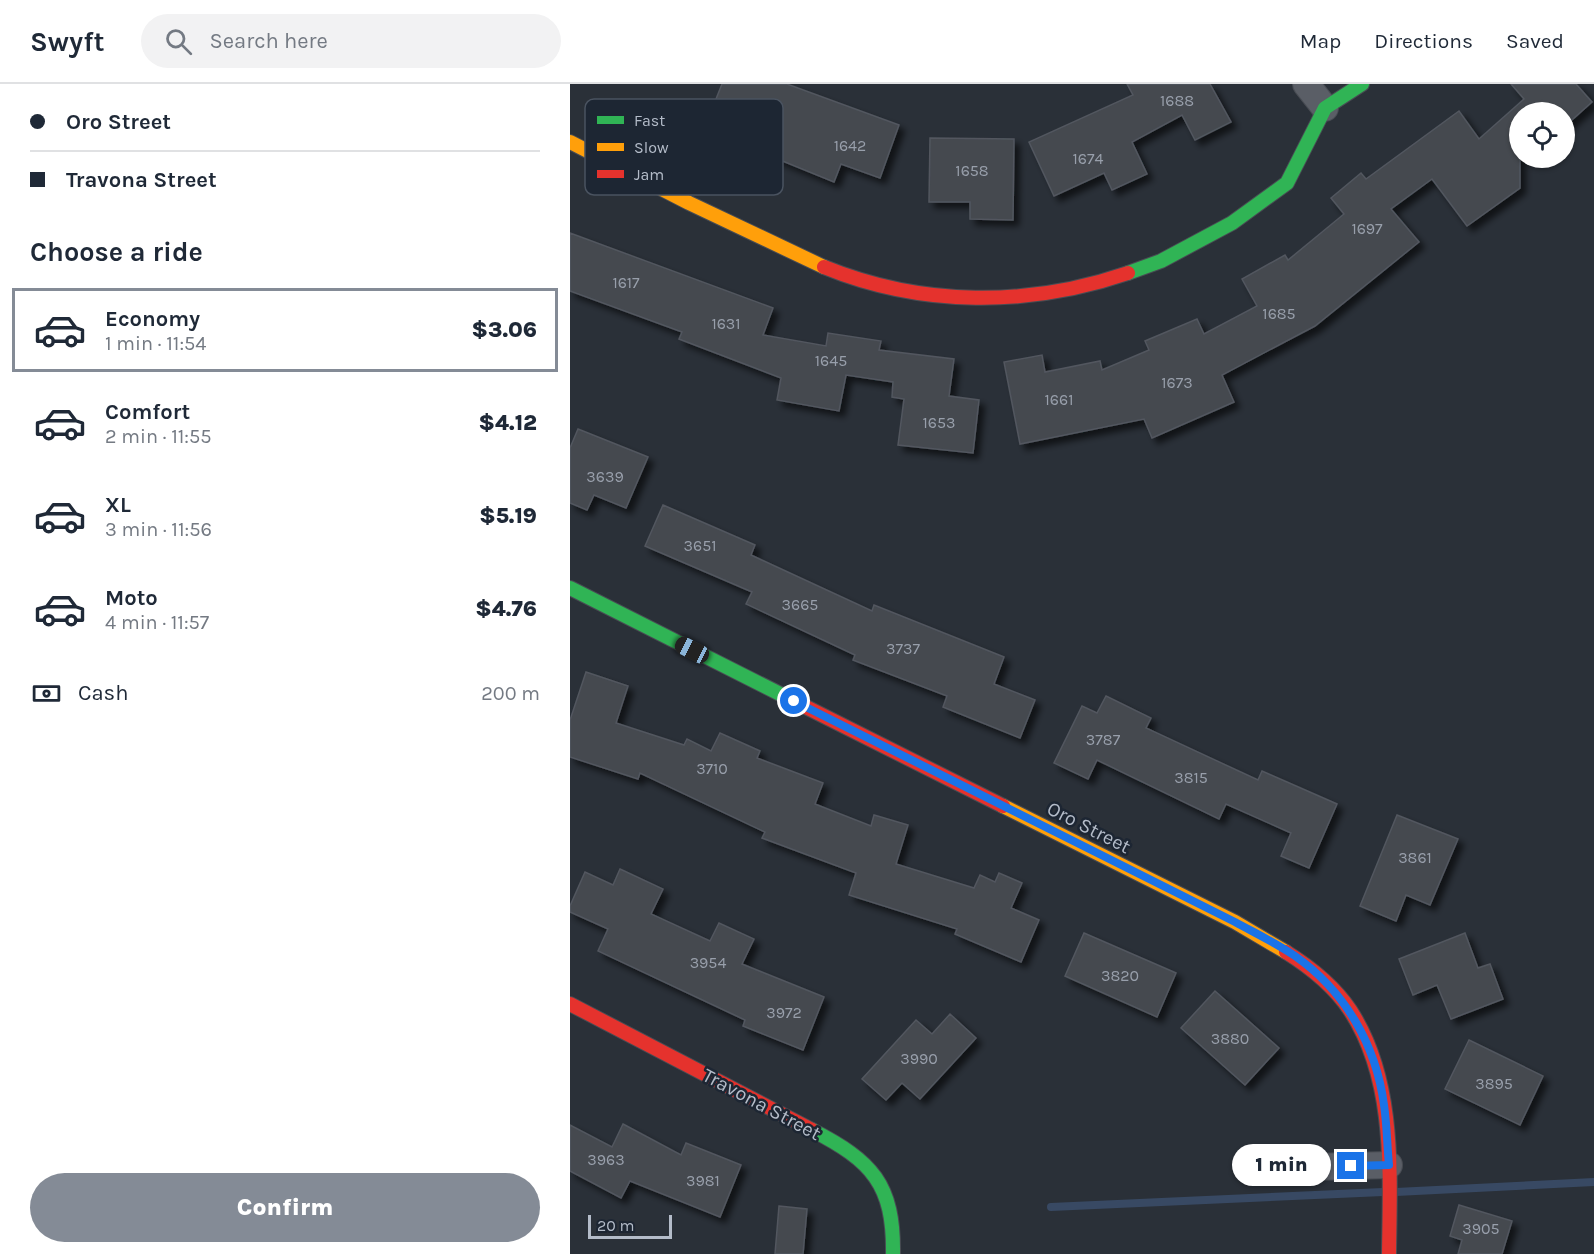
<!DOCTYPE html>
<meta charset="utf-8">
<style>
body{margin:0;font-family:Karla,sans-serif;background:#f2f2f3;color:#1f2937;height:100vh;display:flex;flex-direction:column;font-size:22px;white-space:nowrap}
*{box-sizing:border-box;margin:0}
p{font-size:20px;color:#747a83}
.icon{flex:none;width:33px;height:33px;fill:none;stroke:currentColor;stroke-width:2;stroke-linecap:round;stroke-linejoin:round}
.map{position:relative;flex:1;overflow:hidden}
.details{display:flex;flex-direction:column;background:#fff;width:570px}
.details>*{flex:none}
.banner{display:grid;align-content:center;height:132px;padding:0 30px;background:#fff}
.controls{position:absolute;left:939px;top:18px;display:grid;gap:12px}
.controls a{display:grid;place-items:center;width:66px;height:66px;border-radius:50%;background:#fff;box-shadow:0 2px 4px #0004;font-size:30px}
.scale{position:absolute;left:18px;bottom:15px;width:84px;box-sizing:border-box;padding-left:6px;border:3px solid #b4bcc9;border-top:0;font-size:16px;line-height:21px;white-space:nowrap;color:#b4bcc9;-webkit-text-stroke:4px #1d2633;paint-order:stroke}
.end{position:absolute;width:27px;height:27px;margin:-14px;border:8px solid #1a73e8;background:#fff;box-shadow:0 0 0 3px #fff}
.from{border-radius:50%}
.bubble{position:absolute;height:42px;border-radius:21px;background:#fff;box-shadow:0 2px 4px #0004;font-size:20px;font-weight:800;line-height:42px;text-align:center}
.car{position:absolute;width:18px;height:36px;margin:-18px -9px;border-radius:8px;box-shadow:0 0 4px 2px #0007;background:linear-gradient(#222 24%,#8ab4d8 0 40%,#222 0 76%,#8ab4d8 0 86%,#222 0)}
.banner b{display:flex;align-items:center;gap:21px;height:57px;font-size:22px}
.banner b+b{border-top:2px solid #e0e1e3}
.banner i{width:15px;height:15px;background:#1f2937}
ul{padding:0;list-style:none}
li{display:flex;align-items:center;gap:18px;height:84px;margin:0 12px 9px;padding:0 18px;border:3px solid transparent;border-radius:0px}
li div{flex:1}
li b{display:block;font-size:22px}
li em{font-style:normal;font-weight:800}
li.selected{border-color:#848b96}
li>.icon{width:54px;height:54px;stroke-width:1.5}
h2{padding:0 30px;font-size:27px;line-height:72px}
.pay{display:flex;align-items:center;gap:15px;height:66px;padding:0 30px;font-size:22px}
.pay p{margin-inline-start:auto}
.action{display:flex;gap:12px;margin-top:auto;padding:12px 30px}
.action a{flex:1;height:69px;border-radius:36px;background:#848b96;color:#fff;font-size:24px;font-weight:800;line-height:69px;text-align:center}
header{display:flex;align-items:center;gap:36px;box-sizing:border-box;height:84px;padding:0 30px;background:#fff;border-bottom:2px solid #e0e1e3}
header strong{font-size:28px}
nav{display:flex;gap:33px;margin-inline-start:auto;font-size:21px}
.search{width:420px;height:54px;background:#f2f2f3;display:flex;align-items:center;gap:15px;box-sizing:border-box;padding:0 21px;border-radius:33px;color:#747a83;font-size:22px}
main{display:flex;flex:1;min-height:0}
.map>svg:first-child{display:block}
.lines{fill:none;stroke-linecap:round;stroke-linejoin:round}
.stream{stroke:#384963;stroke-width:8}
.building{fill:#444950;stroke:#52575f;stroke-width:1.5;filter:url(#shadow)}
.street-casing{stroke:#484c53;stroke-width:28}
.fast-casing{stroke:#484c53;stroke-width:16}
.slow-casing{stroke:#484c53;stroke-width:16}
.jam-casing{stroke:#484c53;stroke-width:16}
.street{stroke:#5a5e66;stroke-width:26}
.fast{stroke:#30b455;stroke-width:14}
.slow{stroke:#ff9f0a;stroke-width:14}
.jam{stroke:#e5322d;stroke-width:14}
.route{stroke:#1a73e8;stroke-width:8}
.labels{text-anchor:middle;stroke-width:5;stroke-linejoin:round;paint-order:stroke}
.number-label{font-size:16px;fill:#989fab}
.street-label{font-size:20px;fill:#b4bcc9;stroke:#1d2633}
.key{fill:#1d2633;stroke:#4a5360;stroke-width:1.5}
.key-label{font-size:16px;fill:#b4bcc9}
</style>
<header>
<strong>Swyft</strong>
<div class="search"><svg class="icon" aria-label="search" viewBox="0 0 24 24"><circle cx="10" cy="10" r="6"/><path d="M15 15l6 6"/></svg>Search here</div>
<nav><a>Map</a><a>Directions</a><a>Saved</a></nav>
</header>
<main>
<section class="details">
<div class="banner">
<b><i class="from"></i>Oro Street</b>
<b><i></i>Travona Street</b>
</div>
<h2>Choose a ride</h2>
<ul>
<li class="selected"><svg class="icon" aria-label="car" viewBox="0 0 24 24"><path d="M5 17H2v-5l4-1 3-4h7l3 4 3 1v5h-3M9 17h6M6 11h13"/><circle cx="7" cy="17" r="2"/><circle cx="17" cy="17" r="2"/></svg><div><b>Economy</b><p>1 min · 11:54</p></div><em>$3.06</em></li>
<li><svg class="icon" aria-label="car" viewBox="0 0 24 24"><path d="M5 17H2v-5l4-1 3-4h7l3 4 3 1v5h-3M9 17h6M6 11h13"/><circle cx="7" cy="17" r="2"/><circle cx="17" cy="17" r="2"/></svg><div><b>Comfort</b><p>2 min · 11:55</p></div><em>$4.12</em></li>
<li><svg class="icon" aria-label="car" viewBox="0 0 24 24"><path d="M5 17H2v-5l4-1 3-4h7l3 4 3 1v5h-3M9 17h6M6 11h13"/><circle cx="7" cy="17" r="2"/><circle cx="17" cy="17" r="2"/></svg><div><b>XL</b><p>3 min · 11:56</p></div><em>$5.19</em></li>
<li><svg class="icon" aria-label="car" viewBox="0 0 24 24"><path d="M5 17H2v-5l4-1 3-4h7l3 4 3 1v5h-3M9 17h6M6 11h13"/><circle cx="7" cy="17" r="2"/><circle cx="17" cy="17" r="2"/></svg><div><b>Moto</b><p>4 min · 11:57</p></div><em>$4.76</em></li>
</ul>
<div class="pay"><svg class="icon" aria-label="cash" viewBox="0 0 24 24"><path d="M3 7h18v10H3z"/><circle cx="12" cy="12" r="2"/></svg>Cash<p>200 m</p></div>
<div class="action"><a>Confirm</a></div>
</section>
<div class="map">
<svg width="1024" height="1170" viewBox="0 0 1024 1170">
<defs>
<filter id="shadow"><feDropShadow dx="5.5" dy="5.5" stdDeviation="3" flood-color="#0009"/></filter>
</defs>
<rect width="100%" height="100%" fill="#2a3038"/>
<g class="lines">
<!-- stream -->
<g class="stream">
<polyline points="826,1108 1024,1098"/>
<polyline points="481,1123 813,1108"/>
</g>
</g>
<!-- building -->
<g class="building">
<polygon points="152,0 217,0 329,41 310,94 271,80 264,98 134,45"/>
<polygon points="557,0 640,0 661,38 625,56 612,31 562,58 577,90 542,106 534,89 484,112 459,58 563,11"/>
<polygon points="941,0 1006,0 1022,18 994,43 994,28 950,28 950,104 897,142 862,95 821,125 849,158 745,242 652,291 664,318 582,354 574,335 450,360 434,278 472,271 475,288 530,277 532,286 579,266 575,257 627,235 634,250 687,222 672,195 715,171 718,176 774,130 761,114 791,89 796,95 889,27 909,55 954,15"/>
<polygon points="360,54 444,55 443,136 400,135 400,118 359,118"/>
<polygon points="0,149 203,224 193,251 256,262 258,249 311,257 309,266 384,275 379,312 409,316 403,369 328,361 334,315 322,313 323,298 276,291 269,327 207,316 211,294 109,255 112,248 0,207"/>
<polygon points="8,345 78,373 56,424 24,411 17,426 0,419 0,364"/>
<polygon points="93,421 185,461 181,471 302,527 304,521 434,573 424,600 465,616 450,654 373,623 377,612 283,576 285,571 176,520 182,508 75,462"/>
<polygon points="16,588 58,602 46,639 114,661 117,655 141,667 150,649 190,667 187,674 253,699 245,720 301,742 304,731 338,741 326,780 404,804 410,791 425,798 429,789 452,799 441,824 469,836 451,878 385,850 387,845 279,811 286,789 192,754 195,748 70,689 68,695 0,673 0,636"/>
<polygon points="536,612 581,634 576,644 688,696 692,687 767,720 739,784 711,772 721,749 656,720 649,735 527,676 518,695 484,679 512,622 527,629"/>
<polygon points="827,731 888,755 860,821 836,811 826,837 790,822"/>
<polygon points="50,785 93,805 81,830 140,857 149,839 184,855 172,880 254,913 233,966 173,942 175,936 28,867 38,845 0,828 0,822 15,788 43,801"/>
<polygon points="514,849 606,889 587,933 495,892"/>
<polygon points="895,849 908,884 920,880 933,915 881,935 867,901 843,911 829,875"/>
<polygon points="645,907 709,964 675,1001 611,944"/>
<polygon points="380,930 406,954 350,1015 332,999 316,1016 292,995 346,936 362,950"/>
<polygon points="899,956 973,992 950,1041 875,1005"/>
<polygon points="53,1040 111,1071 116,1059 171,1081 150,1133 60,1097 51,1114 0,1087 0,1041 42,1063"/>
<polygon points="889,1121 942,1137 932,1170 888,1170 892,1156 880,1152"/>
<polygon points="209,1122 237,1125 233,1170 205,1170"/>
</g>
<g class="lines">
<defs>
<g id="street">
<polyline points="736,0 755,24"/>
<polyline points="742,1083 819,1081"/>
</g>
<g id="fast">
<polyline points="558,189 591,177 662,139 717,99 755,24 792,0"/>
<polyline points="0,504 230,620"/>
<path d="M242,1046C302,1077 324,1100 323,1170"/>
</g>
<g id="slow">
<polyline points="0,58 119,119 254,183"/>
<polyline points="433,722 665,838 716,868"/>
</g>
<g id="jam">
<path d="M254,183C352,223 459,223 558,189"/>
<polyline points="230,620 433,722"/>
<path d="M716,868C740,883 764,902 780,926C826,996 820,1089 819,1170"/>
<polyline points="0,920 242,1046"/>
</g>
</defs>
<!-- street casing -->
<use href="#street" class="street-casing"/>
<!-- fast casing -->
<use href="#fast" class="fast-casing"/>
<!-- slow casing -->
<use href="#slow" class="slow-casing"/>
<!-- jam casing -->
<use href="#jam" class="jam-casing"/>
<!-- street -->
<use href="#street" class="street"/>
<!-- fast -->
<use href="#fast" class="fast"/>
<!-- slow -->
<use href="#slow" class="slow"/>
<!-- jam -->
<use href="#jam" class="jam"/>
</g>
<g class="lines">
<!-- route -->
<path class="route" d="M224,617L665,838C685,849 706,859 725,872C775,907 806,961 814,1021C817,1041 817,1061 819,1081L781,1082"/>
</g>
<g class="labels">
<!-- number labels -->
<g class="number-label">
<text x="607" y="22">1688</text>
<text x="280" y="67">1642</text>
<text x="518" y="80">1674</text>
<text x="402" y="92">1658</text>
<text x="797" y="150">1697</text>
<text x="56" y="204">1617</text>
<text x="709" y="235">1685</text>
<text x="156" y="245">1631</text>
<text x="261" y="282">1645</text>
<text x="607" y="304">1673</text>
<text x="489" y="321">1661</text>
<text x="369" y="344">1653</text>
<text x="35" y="398">3639</text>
<text x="130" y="467">3651</text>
<text x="230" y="526">3665</text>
<text x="333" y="570">3737</text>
<text x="533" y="661">3787</text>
<text x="142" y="690">3710</text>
<text x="621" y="699">3815</text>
<text x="845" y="779">3861</text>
<text x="138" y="884">3954</text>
<text x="550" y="897">3820</text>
<text x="214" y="934">3972</text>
<text x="660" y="960">3880</text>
<text x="349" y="980">3990</text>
<text x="924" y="1005">3895</text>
<text x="36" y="1081">3963</text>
<text x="133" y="1102">3981</text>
<text x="911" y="1150">3905</text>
</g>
<!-- street labels -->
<g class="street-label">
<text transform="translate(519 743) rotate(27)" y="7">Oro Street</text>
<text transform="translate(192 1020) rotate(28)" y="7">Travona Street</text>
</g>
</g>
<!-- legend -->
<rect x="15" y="15" width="198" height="96" rx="9" class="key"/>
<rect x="27" y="32" width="27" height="8" fill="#30b455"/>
<rect x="27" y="59" width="27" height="8" fill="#ff9f0a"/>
<rect x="27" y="86" width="27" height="8" fill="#e5322d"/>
<g class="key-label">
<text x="64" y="42">Fast</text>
<text x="64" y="69">Slow</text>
<text x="64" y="96">Jam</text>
</g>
</svg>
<div class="controls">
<a><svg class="icon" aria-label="locate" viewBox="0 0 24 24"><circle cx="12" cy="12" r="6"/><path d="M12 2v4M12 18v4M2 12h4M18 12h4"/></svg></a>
</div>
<div class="scale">20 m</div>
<i class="end from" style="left:224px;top:617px"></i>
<i class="end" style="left:781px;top:1082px"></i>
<div class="bubble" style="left:662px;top:1060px;width:99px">1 min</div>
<i class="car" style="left:122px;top:566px;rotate:297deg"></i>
</div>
</main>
